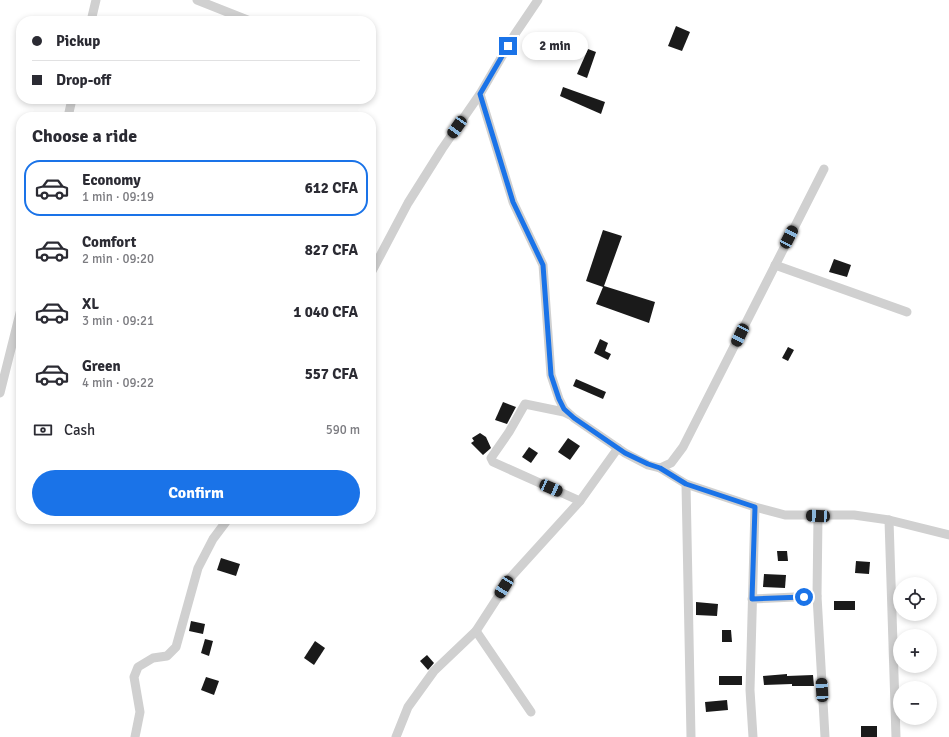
<!DOCTYPE html>
<meta charset="utf-8">
<style>
body{margin:0;font-family:Signika,sans-serif;background:#f2f2f3;color:#2b2b33;height:100vh;display:flex;flex-direction:column;font-size:15px;white-space:nowrap}
*{box-sizing:border-box;margin:0}
p{font-size:13px;color:#7c7c81}
.icon{flex:none;width:22px;height:22px;fill:none;stroke:currentColor;stroke-width:2;stroke-linecap:round;stroke-linejoin:round}
.map{position:relative;flex:1;overflow:hidden}
.details{position:absolute;left:16px;top:112px;width:360px;height:412px;display:flex;flex-direction:column;background:#fff;border-radius:16px;box-shadow:0 2px 6px #0003}
.details>*{flex:none}
.top-card{position:absolute;left:16px;top:16px;width:360px;height:88px;border-radius:16px;box-shadow:0 2px 6px #0003;display:grid;align-content:center;height:88px;padding:0 16px;background:#fff}
.tools{position:absolute;left:893px;top:577px;display:grid;gap:8px}
.tools a{display:grid;place-items:center;width:44px;height:44px;border-radius:50%;background:#fff;box-shadow:0 2px 6px #0003;font-size:20px}
.end{position:absolute;width:18px;height:18px;margin:-9px;border:5px solid #1a73e8;background:#fff;box-shadow:0 0 0 2px #fff}
.from{border-radius:50%}
.bubble{position:absolute;height:28px;border-radius:14px;background:#fff;box-shadow:0 2px 6px #0003;font-size:13px;font-weight:700;line-height:28px;text-align:center}
.car{position:absolute;width:12px;height:24px;margin:-12px -6px;border-radius:5px;box-shadow:0 0 3px 1px #0007;background:linear-gradient(#222 24%,#8ab4d8 0 40%,#222 0 76%,#8ab4d8 0 86%,#222 0)}
.top-card b{display:flex;align-items:center;gap:14px;height:38px;font-size:15px}
.top-card b+b{border-top:1px solid #e1e1e2}
.top-card i{width:10px;height:10px;background:#2b2b33}
ul{padding:0;list-style:none}
li{display:flex;align-items:center;gap:12px;height:56px;margin:0 8px 6px;padding:0 8px;border:2px solid transparent;border-radius:16px}
li div{flex:1}
li b{display:block;font-size:15px}
li em{font-style:normal;font-weight:700}
li.on{border-color:#1a73e8}
li>.icon{width:36px;height:36px;stroke-width:1.5}
h2{padding:0 16px;font-size:18px;line-height:48px}
.pay{display:flex;align-items:center;gap:10px;height:44px;padding:0 16px;font-size:15px}
.pay p{margin-inline-start:auto}
.cta{display:flex;gap:8px;margin-top:auto;padding:8px 16px}
.cta a{flex:1;height:46px;border-radius:24px;background:#1a73e8;color:#fff;font-size:16px;font-weight:700;line-height:46px;text-align:center}
.map>svg:first-child{display:block}
.building{fill:#1a1a1a}
.lines{fill:none;stroke-linecap:round;stroke-linejoin:round}
.minor{stroke:#d0d0d0;stroke-width:9}
.route{stroke:#1a73e8;stroke-width:5}
</style>
<div class="map">
<svg width="949" height="737" viewBox="0 0 949 737">
<rect width="100%" height="100%" fill="#fff"/>
<!-- building -->
<g class="building">
<polygon points="676,26 690,32 682,51 668,46"/>
<polygon points="588,49 596,52 587,78 577,74"/>
<polygon points="563,87 605,102 601,114 560,96"/>
<polygon points="603,230 622,236 604,286 655,302 649,323 596,304 603,287 586,281"/>
<polygon points="834,259 851,265 847,277 829,272"/>
<polygon points="600,339 608,343 605,351 611,354 608,360 594,353"/>
<polygon points="788,347 794,350 788,361 782,358"/>
<polygon points="576,379 606,392 603,399 573,386"/>
<polygon points="503,402 516,407 507,424 495,420"/>
<polygon points="480,433 486,437 491,448 483,455 471,443 474,441 472,438"/>
<polygon points="568,438 580,446 570,460 558,452"/>
<polygon points="529,447 538,453 531,463 522,457"/>
<polygon points="777,551 787,551 788,561 778,561"/>
<polygon points="221,558 240,564 236,576 217,570"/>
<polygon points="856,561 870,562 869,574 855,573"/>
<polygon points="764,574 786,575 785,588 763,587"/>
<rect x="834" y="601" width="21" height="9"/>
<polygon points="696,602 718,604 717,616 696,615"/>
<polygon points="191,621 205,624 203,634 189,631"/>
<polygon points="722,630 731,630 732,642 722,642"/>
<polygon points="205,639 213,641 209,656 201,653"/>
<polygon points="315,641 325,648 314,665 304,658"/>
<polygon points="427,655 434,663 428,670 420,661"/>
<polygon points="787,674 787,676 813,675 814,686 792,686 792,684 764,685 763,676"/>
<rect x="719" y="676" width="23" height="9"/>
<polygon points="206,677 219,681 214,695 201,690"/>
<polygon points="727,700 728,710 706,712 705,702"/>
<rect x="861" y="726" width="16" height="11"/>
</g>
<g class="lines">
<!-- minor -->
<g class="minor">
<polyline points="197,0 250,21"/>
<polyline points="91,21 96,0"/>
<polyline points="480,94 513,202 543,265 551,375 559,399 564,409 574,418 625,453 648,465 660,468 686,484 755,507 785,515 854,515 889,520 949,535"/>
<polyline points="68,117 72,99"/>
<polyline points="775,265 907,312"/>
<polyline points="371,273 408,203 442,149 480,94 515,34 538,0"/>
<polyline points="0,393 21,309"/>
<polyline points="570,415 564,412 525,404 509,432 491,458 493,462 580,501"/>
<polyline points="660,468 671,463 683,447 824,169"/>
<polyline points="686,484 691,737"/>
<polyline points="818,516 817,596 825,737"/>
<polyline points="889,520 896,737"/>
<polyline points="752,599 817,596"/>
<polyline points="476,631 531,712"/>
<polyline points="135,737 140,712 134,677 138,667 153,658 167,656 176,647 198,568 213,539 228,519"/>
<polyline points="396,737 408,707 434,671 476,631 511,577 580,501 618,448"/>
<polyline points="753,737 750,690 755,507"/>
</g>
</g>
<g class="lines">
<!-- route -->
<polyline class="route" points="508,46 480,94 513,202 543,265 551,375 559,399 564,409 574,418 625,453 648,464 660,468 686,484 755,507 752,599 804,597"/>
</g>
</svg>
<div class="tools">
<a><svg class="icon" aria-label="locate" viewBox="0 0 24 24"><circle cx="12" cy="12" r="6"/><path d="M12 2v4M12 18v4M2 12h4M18 12h4"/></svg></a>
<a>+</a>
<a>−</a>
</div>
<i class="end from" style="left:804px;top:597px"></i>
<i class="end" style="left:508px;top:46px"></i>
<div class="bubble" style="left:522px;top:32px;width:66px">2 min</div>
<i class="car" style="left:457px;top:127px;rotate:215deg"></i>
<i class="car" style="left:789px;top:237px;rotate:27deg"></i>
<i class="car" style="left:740px;top:335px;rotate:206deg"></i>
<i class="car" style="left:551px;top:488px;rotate:114deg"></i>
<i class="car" style="left:818px;top:516px;rotate:273deg"></i>
<i class="car" style="left:504px;top:587px;rotate:212deg"></i>
<i class="car" style="left:822px;top:690px;rotate:357deg"></i>
<div class="top-card">
<b><i class="from"></i>Pickup</b>
<b><i></i>Drop-off</b>
</div>
<section class="details">
<h2>Choose a ride</h2>
<ul>
<li class="on"><svg class="icon" aria-label="car" viewBox="0 0 24 24"><path d="M5 17H2v-5l4-1 3-4h7l3 4 3 1v5h-3M9 17h6M6 11h13"/><circle cx="7" cy="17" r="2"/><circle cx="17" cy="17" r="2"/></svg><div><b>Economy</b><p>1 min · 09:19</p></div><em>612 CFA</em></li>
<li><svg class="icon" aria-label="car" viewBox="0 0 24 24"><path d="M5 17H2v-5l4-1 3-4h7l3 4 3 1v5h-3M9 17h6M6 11h13"/><circle cx="7" cy="17" r="2"/><circle cx="17" cy="17" r="2"/></svg><div><b>Comfort</b><p>2 min · 09:20</p></div><em>827 CFA</em></li>
<li><svg class="icon" aria-label="car" viewBox="0 0 24 24"><path d="M5 17H2v-5l4-1 3-4h7l3 4 3 1v5h-3M9 17h6M6 11h13"/><circle cx="7" cy="17" r="2"/><circle cx="17" cy="17" r="2"/></svg><div><b>XL</b><p>3 min · 09:21</p></div><em>1 040 CFA</em></li>
<li><svg class="icon" aria-label="car" viewBox="0 0 24 24"><path d="M5 17H2v-5l4-1 3-4h7l3 4 3 1v5h-3M9 17h6M6 11h13"/><circle cx="7" cy="17" r="2"/><circle cx="17" cy="17" r="2"/></svg><div><b>Green</b><p>4 min · 09:22</p></div><em>557 CFA</em></li>
</ul>
<div class="pay"><svg class="icon" aria-label="cash" viewBox="0 0 24 24"><path d="M3 7h18v10H3z"/><circle cx="12" cy="12" r="2"/></svg>Cash<p>590 m</p></div>
<div class="cta"><a>Confirm</a></div>
</section>
</div>
